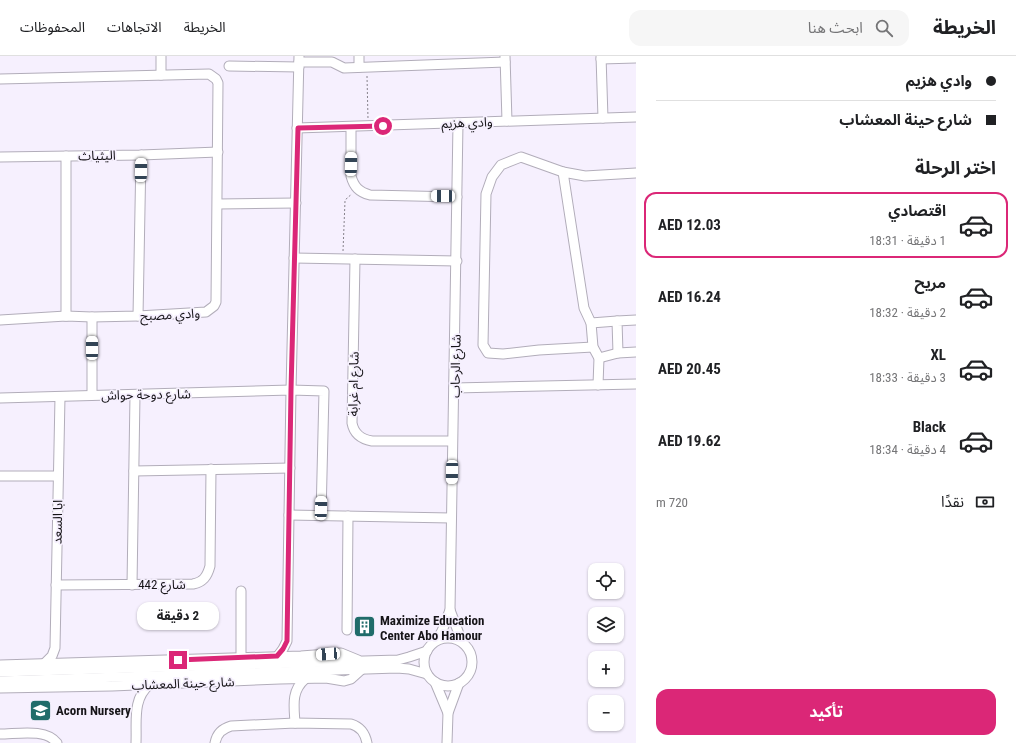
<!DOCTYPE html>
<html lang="ar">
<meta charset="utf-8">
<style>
body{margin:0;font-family:"Roboto Condensed","Noto Sans Arabic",sans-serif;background:#f6f6f6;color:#202124;direction:rtl;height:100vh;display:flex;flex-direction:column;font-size:15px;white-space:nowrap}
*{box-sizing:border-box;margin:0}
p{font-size:13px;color:#757577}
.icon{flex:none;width:22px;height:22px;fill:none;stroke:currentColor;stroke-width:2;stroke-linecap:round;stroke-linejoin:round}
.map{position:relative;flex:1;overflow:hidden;direction:ltr}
.panel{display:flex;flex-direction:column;background:#fff;width:380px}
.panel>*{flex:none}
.guide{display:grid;align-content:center;height:88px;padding:0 20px;background:#fff}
.fabs{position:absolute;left:588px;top:507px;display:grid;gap:8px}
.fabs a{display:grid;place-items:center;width:36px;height:36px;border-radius:8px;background:#fff;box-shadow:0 1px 3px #0004;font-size:20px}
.end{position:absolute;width:18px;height:18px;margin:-9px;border:5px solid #db2777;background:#fff;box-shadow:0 0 0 2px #fff}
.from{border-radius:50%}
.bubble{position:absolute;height:28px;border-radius:12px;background:#fff;box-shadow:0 1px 3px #0004;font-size:13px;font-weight:700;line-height:28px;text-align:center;direction:rtl}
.car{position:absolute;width:12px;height:24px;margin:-12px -6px;border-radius:5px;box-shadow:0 0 3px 1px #0007;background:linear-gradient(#fff 24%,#345 0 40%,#fff 0 76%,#345 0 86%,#fff 0)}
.guide b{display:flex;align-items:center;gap:14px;height:38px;font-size:15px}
.guide b+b{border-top:1px solid #e0e0e0}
.guide i{width:10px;height:10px;background:#202124}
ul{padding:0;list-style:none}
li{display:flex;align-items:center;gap:12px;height:66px;margin:0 8px 6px;padding:0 12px;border:2px solid transparent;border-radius:12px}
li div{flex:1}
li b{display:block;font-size:15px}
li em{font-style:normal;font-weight:700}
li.current{border-color:#db2777}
li>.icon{width:36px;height:36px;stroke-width:1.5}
h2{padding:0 20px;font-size:18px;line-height:48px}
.pay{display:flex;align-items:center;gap:10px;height:44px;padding:0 20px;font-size:15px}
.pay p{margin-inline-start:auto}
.button{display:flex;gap:8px;margin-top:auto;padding:8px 20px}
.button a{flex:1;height:46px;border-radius:12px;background:#db2777;color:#fff;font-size:16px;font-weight:700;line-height:46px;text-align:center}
header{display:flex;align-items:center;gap:24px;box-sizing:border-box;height:56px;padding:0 20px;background:#fff;border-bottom:1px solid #e0e0e0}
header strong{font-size:19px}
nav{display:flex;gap:22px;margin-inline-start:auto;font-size:14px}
.search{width:280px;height:36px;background:#f6f6f6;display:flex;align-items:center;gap:10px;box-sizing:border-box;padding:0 14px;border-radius:12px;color:#757577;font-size:15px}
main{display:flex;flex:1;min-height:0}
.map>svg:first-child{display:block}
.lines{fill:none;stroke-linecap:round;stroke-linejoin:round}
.minor-casing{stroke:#b2adba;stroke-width:11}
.path{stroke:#86828b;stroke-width:1;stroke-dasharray:2 2;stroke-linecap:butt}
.minor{stroke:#fff;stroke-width:9}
.route{stroke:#db2777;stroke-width:5}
.labels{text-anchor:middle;stroke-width:3.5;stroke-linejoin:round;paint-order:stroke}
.street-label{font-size:13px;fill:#161418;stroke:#f6f0fe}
.poi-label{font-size:13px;font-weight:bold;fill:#161418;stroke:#f6f0fe;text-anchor:start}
</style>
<header>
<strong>الخريطة</strong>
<div class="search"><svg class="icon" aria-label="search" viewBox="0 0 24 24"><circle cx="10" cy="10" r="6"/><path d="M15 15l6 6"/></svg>ابحث هنا</div>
<nav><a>الخريطة</a><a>الاتجاهات</a><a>المحفوظات</a></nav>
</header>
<main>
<section class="panel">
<div class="guide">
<b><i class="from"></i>وادي هزيم</b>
<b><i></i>شارع حينة المعشاب</b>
</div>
<h2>اختر الرحلة</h2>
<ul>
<li class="current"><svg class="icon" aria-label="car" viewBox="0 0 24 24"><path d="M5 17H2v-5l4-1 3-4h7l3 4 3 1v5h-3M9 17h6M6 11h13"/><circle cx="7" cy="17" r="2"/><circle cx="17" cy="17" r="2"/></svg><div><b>اقتصادي</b><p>1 دقيقة · 18:31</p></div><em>AED 12.03</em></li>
<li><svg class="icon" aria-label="car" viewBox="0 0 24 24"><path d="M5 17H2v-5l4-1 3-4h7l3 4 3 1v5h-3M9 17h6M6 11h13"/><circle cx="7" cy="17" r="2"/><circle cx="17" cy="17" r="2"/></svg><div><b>مريح</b><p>2 دقيقة · 18:32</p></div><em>AED 16.24</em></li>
<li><svg class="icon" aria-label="car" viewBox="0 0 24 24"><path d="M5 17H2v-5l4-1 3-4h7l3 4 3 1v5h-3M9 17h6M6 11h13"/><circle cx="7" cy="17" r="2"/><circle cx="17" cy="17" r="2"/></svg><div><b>XL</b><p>3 دقيقة · 18:33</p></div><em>AED 20.45</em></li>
<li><svg class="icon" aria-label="car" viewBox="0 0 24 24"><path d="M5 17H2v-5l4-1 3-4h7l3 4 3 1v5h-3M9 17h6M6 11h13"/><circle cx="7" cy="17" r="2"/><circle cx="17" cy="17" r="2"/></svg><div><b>Black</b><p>4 دقيقة · 18:34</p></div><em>AED 19.62</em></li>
</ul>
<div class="pay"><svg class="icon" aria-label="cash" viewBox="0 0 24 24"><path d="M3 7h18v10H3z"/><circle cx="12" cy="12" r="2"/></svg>نقدًا<p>720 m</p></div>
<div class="button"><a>تأكيد</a></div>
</section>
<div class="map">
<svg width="636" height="687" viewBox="0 0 636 687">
<rect width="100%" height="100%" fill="#f6f0fe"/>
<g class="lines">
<defs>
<g id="minor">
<polyline points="505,0 507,65"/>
<polyline points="601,0 603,62"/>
<polyline points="601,3 636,2"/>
<polyline points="299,6 332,6 344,12 505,6"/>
<polyline points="229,10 299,11"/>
<polyline points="359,11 359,0"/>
<polyline points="161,19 161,0"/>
<polyline points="0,23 209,18 216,23 218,27 216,246 214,250 206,256 138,260 92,261 66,260 0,264"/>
<path d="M351,71V120C354,131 359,136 370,139L457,141"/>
<polyline points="297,72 636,61"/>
<polyline points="0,101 141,99 218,96"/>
<polyline points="563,116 521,101 501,109 492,121 486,138 483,289 488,297 503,298 539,294 593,291"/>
<polyline points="218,148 296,147"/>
<polyline points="294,202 457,205"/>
<path d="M355,203L352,367C354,378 361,383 372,385H452"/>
<polyline points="66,260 66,100"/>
<polyline points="138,260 141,99"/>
<polyline points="591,267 617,265"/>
<polyline points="618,297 617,265 636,264"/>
<polyline points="599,302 618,297 636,296"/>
<polyline points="598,329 599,302 593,291 591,267 584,252 563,116 585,120 636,117"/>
<polyline points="454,332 636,328"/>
<polyline points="92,339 92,261"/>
<polyline points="0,342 291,334 324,335 321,460"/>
<polyline points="134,415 290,412"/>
<polyline points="0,420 58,420"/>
<polyline points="289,459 451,462"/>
<path d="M56,529L193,528C203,526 207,521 210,510L211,413"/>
<polyline points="132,529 135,339"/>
<polyline points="450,554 462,586"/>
<polyline points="347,574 348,460"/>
<circle cx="448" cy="606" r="24"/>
<polyline points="437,584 442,575 450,554 458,67"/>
<polyline points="277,601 283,593 287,585 291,334 299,0"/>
<polyline points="241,602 241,535"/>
<polyline points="45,607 52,600 55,592 60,341"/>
<polyline points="0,609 301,600 341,597 358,604"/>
<polyline points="0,616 398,604 409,601 427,595"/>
<polyline points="0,625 397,612 409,613 427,618"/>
<polyline points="435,626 448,657"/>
<polyline points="0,632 112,630 280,623 326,622 344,625 351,623 361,614"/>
<path d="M295,667C294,650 291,635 305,623"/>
<path d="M0,678C17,678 46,672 57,687"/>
<path d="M136,687C137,665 132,643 150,628"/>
<path d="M215,687C217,677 222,673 231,670L295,667L351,668C361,671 365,677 367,687"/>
<polyline points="447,687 448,657 459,627"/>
</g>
</defs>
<!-- minor casing -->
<use href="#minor" class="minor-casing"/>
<!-- path -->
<g class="path">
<polyline points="367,20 368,63"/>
<polyline points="343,195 345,145 347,142 352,138"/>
</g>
<!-- minor -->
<use href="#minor" class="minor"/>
</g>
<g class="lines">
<!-- route -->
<polyline class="route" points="178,604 277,600 283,593 287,585 291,334 298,72 383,70"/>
</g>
<!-- icons -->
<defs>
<symbol id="building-square" viewBox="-11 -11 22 22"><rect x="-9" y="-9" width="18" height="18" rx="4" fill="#206c6a" stroke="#f6f0fe"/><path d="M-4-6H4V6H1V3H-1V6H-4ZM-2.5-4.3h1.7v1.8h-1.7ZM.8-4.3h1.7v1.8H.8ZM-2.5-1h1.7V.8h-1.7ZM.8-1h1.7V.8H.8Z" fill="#fff"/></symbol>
<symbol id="school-square" viewBox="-11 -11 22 22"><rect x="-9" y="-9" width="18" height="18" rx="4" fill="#206c6a" stroke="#f6f0fe"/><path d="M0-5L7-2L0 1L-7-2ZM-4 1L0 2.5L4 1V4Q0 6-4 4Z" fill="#fff"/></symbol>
</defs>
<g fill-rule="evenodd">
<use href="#building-square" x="352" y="558" width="25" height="25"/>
<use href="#school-square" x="28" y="642" width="25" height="25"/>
</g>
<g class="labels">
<!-- street labels -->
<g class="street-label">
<text transform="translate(467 66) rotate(-2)" y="5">وادي هزيم</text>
<text transform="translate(97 99) rotate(-1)" y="5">اليثياث</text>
<text transform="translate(170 258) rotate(-3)" y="5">وادي مصبح</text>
<text transform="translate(455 310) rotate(-89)" y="5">شارع الرحاب</text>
<text transform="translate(353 328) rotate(-89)" y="5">شارع ام غرابة</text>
<text transform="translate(146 338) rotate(-1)" y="5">شارع دوحة حواش</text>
<text transform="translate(57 466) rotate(-89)" y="5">ابا السعد</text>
<text x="162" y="533">شارع 442</text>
<text transform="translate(183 627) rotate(-2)" y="5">شارع حينة المعشاب</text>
</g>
<!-- poi labels -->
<g class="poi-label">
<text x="380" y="569">Maximize Education<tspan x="380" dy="15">Center Abo Hamour</tspan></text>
<text x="56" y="659">Acorn Nursery</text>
</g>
</g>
</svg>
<div class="fabs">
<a><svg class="icon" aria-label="locate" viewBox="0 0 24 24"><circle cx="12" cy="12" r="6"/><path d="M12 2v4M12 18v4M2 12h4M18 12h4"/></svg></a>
<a><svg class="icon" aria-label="layers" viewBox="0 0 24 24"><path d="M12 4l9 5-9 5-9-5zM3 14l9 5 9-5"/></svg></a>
<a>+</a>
<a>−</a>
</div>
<i class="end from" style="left:383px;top:70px"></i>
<i class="end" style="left:178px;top:604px"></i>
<div class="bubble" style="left:137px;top:546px;width:82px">2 دقيقة</div>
<i class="car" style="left:351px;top:108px;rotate:1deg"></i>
<i class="car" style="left:141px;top:114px;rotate:1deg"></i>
<i class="car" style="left:443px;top:140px;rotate:271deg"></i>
<i class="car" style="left:92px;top:292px;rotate:0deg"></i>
<i class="car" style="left:452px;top:416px;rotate:181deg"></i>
<i class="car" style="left:321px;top:452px;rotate:2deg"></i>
<i class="car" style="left:328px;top:598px;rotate:266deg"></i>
</div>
</main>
